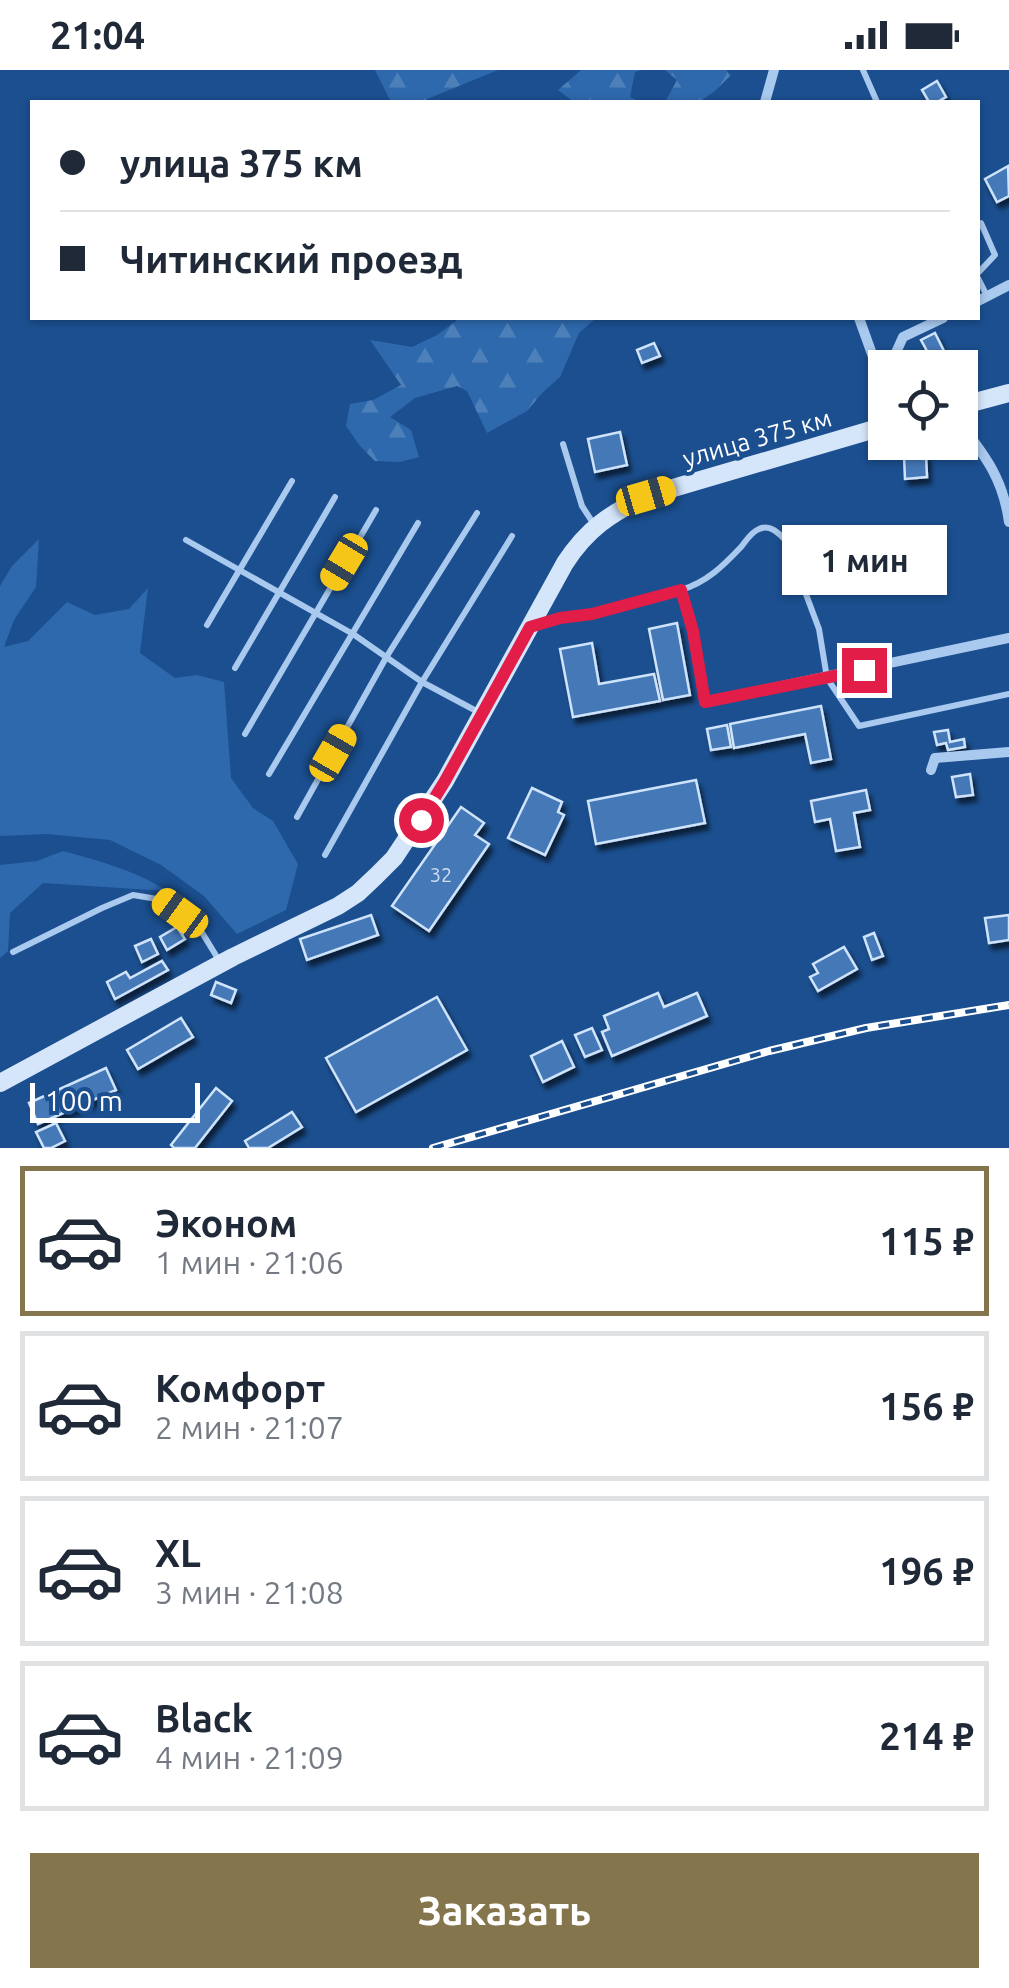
<!DOCTYPE html>
<html lang="ru">
<meta charset="utf-8">
<style>
body{margin:0;font-family:Ubuntu,sans-serif;background:#f6f6f7;color:#1f2937;height:100vh;display:flex;flex-direction:column;font-size:38px;white-space:nowrap}
*{box-sizing:border-box;margin:0}
p{font-size:32px;color:#747a83}
.icon{flex:none;width:55px;height:55px;fill:none;stroke:currentColor;stroke-width:2;stroke-linecap:round;stroke-linejoin:round}
.map{position:relative;height:1078px;overflow:hidden}
.details{display:flex;flex-direction:column;background:#fff;flex:1}
.details>*{flex:none}
.top-card{position:absolute;left:30px;top:30px;width:950px;height:220px;border-radius:0px;box-shadow:0 2px 8px #0004;display:grid;align-content:center;height:220px;padding:0 30px;background:#fff}
.tools{position:absolute;left:868px;top:280px;display:grid;gap:20px}
.tools a{display:grid;place-items:center;width:110px;height:110px;border-radius:0px;background:#fff;box-shadow:0 2px 8px #0004;font-size:50px}
.scale{position:absolute;left:30px;bottom:25px;width:170px;box-sizing:border-box;padding-left:10px;border:5px solid #fff;border-top:0;font-size:28px;line-height:35px;white-space:nowrap;color:#fff;-webkit-text-stroke:8px #1b4f8f;paint-order:stroke}
.end{position:absolute;width:45px;height:45px;margin:-22px;border:12px solid #e11d48;background:#fff;box-shadow:0 0 0 5px #fff}
.from{border-radius:50%}
.bubble{position:absolute;height:70px;border-radius:0px;background:#fff;box-shadow:0 2px 8px #0004;font-size:32px;font-weight:700;line-height:70px;text-align:center}
.car{position:absolute;width:30px;height:60px;margin:-30px -15px;border-radius:12px;box-shadow:0 0 8px 2px #0007;background:linear-gradient(#f5c518 24%,#345 0 40%,#f5c518 0 76%,#345 0 86%,#f5c518 0)}
.top-card b{display:flex;align-items:center;gap:35px;height:95px;font-size:38px}
.top-card b+b{border-top:2px solid #e0e1e3}
.top-card i{width:25px;height:25px;background:#1f2937}
ul{padding:18px 0 0;list-style:none}
li{display:flex;align-items:center;gap:30px;height:150px;margin:0 20px 15px;padding:0 10px;border:5px solid #e0e1e3;border-radius:0px}
li div{flex:1}
li b{display:block;font-size:38px}
li em{font-style:normal;font-weight:700}
li.selected{border-color:#84754c}
li>.icon{width:90px;height:90px;stroke-width:1.5}
.button{display:flex;gap:20px;margin-top:auto;padding:20px 30px}
.button a{flex:1;height:115px;border-radius:0px;background:#84754c;color:#fff;font-size:40px;font-weight:700;line-height:115px;text-align:center}
.status{display:flex;justify-content:space-between;align-items:center;height:70px;padding:0 50px;background:#fff;direction:ltr}
.status svg{height:28px;fill:currentColor}
.map>svg:first-child{display:block}
.grass{fill:#2e69ad}
.forest{fill:url(#forest-firs)}
.building{fill:#4478b7;stroke:#cfe3fa;stroke-width:2.5;filter:url(#shadow)}
.lines{fill:none;stroke-linecap:round;stroke-linejoin:round}
.service{stroke:#a9c9ee;stroke-width:6}
.minor{stroke:#a9c9ee;stroke-width:10}
.secondary{stroke:#d6e6fa;stroke-width:18}
.rail-casing{stroke:#fff;stroke-width:8}
.rail{stroke:#1b4f8f;stroke-width:4;stroke-dasharray:11;stroke-linecap:butt}
.route{stroke:#e11d48;stroke-width:12}
.labels{text-anchor:middle;stroke-width:8;stroke-linejoin:round;paint-order:stroke}
.number-label{font-size:20px;fill:#d0dded}
.street-label{font-size:25px;fill:#fff;stroke:#1b4f8f}
</style>
<div class="status"><b>21:04</b><svg viewBox="0 0 49 12"><path d="M0 12V9h3v3zM5 12V6h3v6zM10 12V3h3v9zM15 12V0h3v12zM26 1h20v11H26zM47 4h2v5h-2z"/></svg></div>
<div class="map">
<svg width="1009" height="1078" viewBox="0 0 1009 1078">
<defs>
<pattern id="forest-firs" width="22" height="20" patternUnits="userSpaceOnUse" patternTransform="scale(2.5)"><rect width="22" height="20" fill="#2e69ad"/><path d="M5 1l3.5 6h-7zM16 11l3.5 6h-7z" fill="#4d80b9"/></pattern>
<filter id="shadow"><feDropShadow dx="3.5" dy="6" stdDeviation="2.5" flood-color="#0009"/></filter>
</defs>
<rect width="100%" height="100%" fill="#1b4f8f"/>
<!-- grass -->
<g class="grass">
<polygon points="39,469 36,517 14,550 4,577 28,571 67,532 95,545 129,539 148,518 140,583 175,608 197,605 224,612 231,708 253,738 273,751 298,794 286,840 237,864 204,826 161,795 110,770 47,764 0,766 0,516 12,496"/>
<path d="M63,781C99,791 135,800 167,821L43,813L10,843L8,881L0,888V795L37,791Z"/>
</g>
<!-- forest -->
<g class="forest">
<polygon points="375,0 498,0 420,32 391,32"/>
<polygon points="581,0 641,0 635,2 630,27 640,32 574,32 558,20"/>
<polygon points="665,0 726,0 731,5 715,21 699,32 665,32 677,10"/>
<polygon points="460,248 596,248 579,263 560,307 543,322 527,341 487,363 467,321 457,316 415,328 390,347 411,360 419,387 400,392 375,391 360,376 346,356 350,334 373,330 401,315 370,270 412,277 437,265"/>
</g>
<!-- building -->
<g class="building">
<polygon points="937,11 946,27 937,32 929,32 922,20"/>
<polygon points="1008,96 1009,126 997,132 985,109"/>
<polygon points="935,263 945,283 932,290 921,270"/>
<polygon points="654,273 660,286 642,293 637,280"/>
<polygon points="620,362 627,395 595,402 588,369"/>
<polygon points="926,384 927,407 905,409 904,386"/>
<polygon points="677,553 690,625 663,630 649,559"/>
<polygon points="592,573 599,614 654,604 660,631 573,647 560,579"/>
<polygon points="821,636 831,689 811,693 805,664 734,678 730,654"/>
<polygon points="727,655 731,677 711,680 707,659"/>
<polygon points="948,660 950,672 964,669 965,677 948,680 946,673 937,675 934,662"/>
<polygon points="970,704 973,725 956,727 952,707"/>
<polygon points="696,710 705,753 596,774 588,731"/>
<polygon points="532,718 562,732 558,742 564,745 545,785 508,768"/>
<polygon points="866,720 870,740 854,743 860,777 836,781 830,749 815,752 811,731"/>
<polygon points="461,737 484,753 475,765 489,774 429,861 392,836"/>
<polygon points="371,845 378,865 307,890 300,869"/>
<polygon points="1009,845 1009,870 989,873 985,848"/>
<polygon points="177,857 185,869 167,880 160,867"/>
<polygon points="874,863 883,886 872,890 864,867"/>
<polygon points="151,869 158,884 142,892 135,876"/>
<polygon points="844,877 857,899 818,921 810,907 818,903 813,894"/>
<polygon points="162,891 168,900 115,929 107,912 126,902 130,908"/>
<polygon points="216,912 236,920 231,933 211,925"/>
<polygon points="658,923 664,937 697,923 707,946 612,986 602,962 609,959 604,946"/>
<polygon points="437,927 467,980 356,1042 326,988"/>
<polygon points="181,948 193,967 138,999 127,980"/>
<polygon points="592,958 602,980 585,987 575,965"/>
<polygon points="562,971 574,997 543,1012 531,986"/>
<polygon points="106,998 116,1020 38,1054 29,1033"/>
<polygon points="216,1018 232,1031 195,1078 174,1078 171,1075"/>
<polygon points="292,1042 302,1057 268,1078 249,1078 245,1071"/>
<polygon points="56,1053 65,1071 51,1078 44,1078 36,1062"/>
</g>
<g class="lines">
<!-- service -->
<g class="service">
<polyline points="863,0 877,32"/>
<polyline points="978,154 981,153 995,185 978,203"/>
<polyline points="978,208 987,226"/>
<polyline points="563,374 582,436 595,456"/>
<polyline points="186,470 353,564 422,612 482,644"/>
<path d="M681,520C707,512 723,496 741,477C746,471 751,462 759,459C770,454 779,463 786,471L819,559L827,608L859,656L1009,624"/>
<polyline points="207,555 292,411"/>
<polyline points="537,555 560,548 592,544 681,520 693,561 705,632"/>
<polyline points="235,598 335,427"/>
<polyline points="245,664 376,440"/>
<polyline points="269,704 418,453"/>
<polyline points="297,747 387,586 477,443"/>
<polyline points="325,785 422,612 512,466"/>
<polyline points="13,882 102,838 133,825 163,830 198,856 220,892"/>
</g>
<!-- minor -->
<g class="minor">
<polyline points="765,32 774,0"/>
<polyline points="978,231 1009,215"/>
<polyline points="859,248 885,320"/>
<polyline points="889,298 903,267 943,248"/>
<path d="M960,353C986,387 1003,409 1009,452"/>
<polyline points="705,632 1009,568"/>
<polyline points="931,700 935,688 1009,682"/>
</g>
<!-- secondary -->
<g class="secondary">
<polyline points="960,336 1009,323"/>
<path d="M0,1013L233,887L338,836L358,823L376,806L394,788L445,711L565,493C587,459 610,444 646,426L885,356"/>
</g>
<defs>
<polyline id="rail" points="433,1078 769,981 866,958 1009,935"/>
</defs>
<!-- rail casing -->
<use href="#rail" class="rail-casing"/>
<!-- rail -->
<use href="#rail" class="rail"/>
</g>
<g class="lines">
<!-- route -->
<polyline class="route" points="421,750 445,711 530,557 560,548 592,544 681,520 693,561 705,632 864,600"/>
</g>
<g class="labels">
<!-- number labels -->
<g class="number-label">
<text x="441" y="812">32</text>
</g>
<!-- street labels -->
<g class="street-label">
<text transform="translate(757 368) rotate(-16)" y="9">улица 375 км</text>
</g>
</g>
</svg>
<div class="tools">
<a><svg class="icon" aria-label="locate" viewBox="0 0 24 24"><circle cx="12" cy="12" r="6"/><path d="M12 2v4M12 18v4M2 12h4M18 12h4"/></svg></a>
</div>
<div class="scale">100 m</div>
<i class="end from" style="left:421px;top:750px"></i>
<i class="end" style="left:864px;top:600px"></i>
<div class="bubble" style="left:782px;top:455px;width:165px">1 мин</div>
<i class="car" style="left:646px;top:426px;rotate:74deg"></i>
<i class="car" style="left:344px;top:492px;rotate:211deg"></i>
<i class="car" style="left:333px;top:683px;rotate:30deg"></i>
<i class="car" style="left:180px;top:843px;rotate:306deg"></i>
<div class="top-card">
<b><i class="from"></i>улица 375 км</b>
<b><i></i>Читинский проезд</b>
</div>
</div>
<section class="details">
<ul>
<li class="selected"><svg class="icon" aria-label="car" viewBox="0 0 24 24"><path d="M5 17H2v-5l4-1 3-4h7l3 4 3 1v5h-3M9 17h6M6 11h13"/><circle cx="7" cy="17" r="2"/><circle cx="17" cy="17" r="2"/></svg><div><b>Эконом</b><p>1 мин · 21:06</p></div><em>115 ₽</em></li>
<li><svg class="icon" aria-label="car" viewBox="0 0 24 24"><path d="M5 17H2v-5l4-1 3-4h7l3 4 3 1v5h-3M9 17h6M6 11h13"/><circle cx="7" cy="17" r="2"/><circle cx="17" cy="17" r="2"/></svg><div><b>Комфорт</b><p>2 мин · 21:07</p></div><em>156 ₽</em></li>
<li><svg class="icon" aria-label="car" viewBox="0 0 24 24"><path d="M5 17H2v-5l4-1 3-4h7l3 4 3 1v5h-3M9 17h6M6 11h13"/><circle cx="7" cy="17" r="2"/><circle cx="17" cy="17" r="2"/></svg><div><b>XL</b><p>3 мин · 21:08</p></div><em>196 ₽</em></li>
<li><svg class="icon" aria-label="car" viewBox="0 0 24 24"><path d="M5 17H2v-5l4-1 3-4h7l3 4 3 1v5h-3M9 17h6M6 11h13"/><circle cx="7" cy="17" r="2"/><circle cx="17" cy="17" r="2"/></svg><div><b>Black</b><p>4 мин · 21:09</p></div><em>214 ₽</em></li>
</ul>
<div class="button"><a>Заказать</a></div>
</section>
